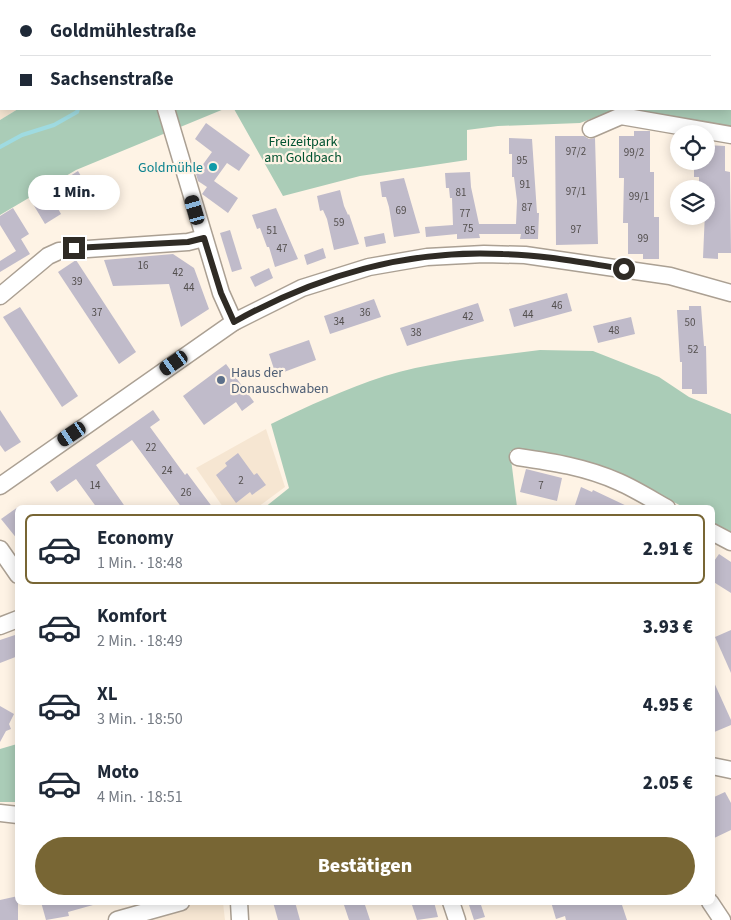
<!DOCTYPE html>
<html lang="de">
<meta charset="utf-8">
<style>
body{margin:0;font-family:"Source Sans 3",sans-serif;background:#f6f6f7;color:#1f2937;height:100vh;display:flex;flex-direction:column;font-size:19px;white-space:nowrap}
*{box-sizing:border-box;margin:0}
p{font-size:16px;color:#747a83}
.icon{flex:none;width:28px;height:28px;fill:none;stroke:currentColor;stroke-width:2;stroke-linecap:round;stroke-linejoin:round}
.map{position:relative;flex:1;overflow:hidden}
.panel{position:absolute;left:15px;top:505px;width:700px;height:400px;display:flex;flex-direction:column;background:#fff;border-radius:8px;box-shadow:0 2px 12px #0003}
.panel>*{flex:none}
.banner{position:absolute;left:0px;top:0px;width:731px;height:110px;box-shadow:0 2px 12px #0003;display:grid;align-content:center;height:110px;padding:0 20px;background:#fff}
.controls{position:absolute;left:670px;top:125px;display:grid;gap:10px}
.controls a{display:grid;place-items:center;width:45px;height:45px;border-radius:50%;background:#fff;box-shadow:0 2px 12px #0003;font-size:25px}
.end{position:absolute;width:22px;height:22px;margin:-11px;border:6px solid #2f2b25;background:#fff;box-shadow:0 0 0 2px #fff}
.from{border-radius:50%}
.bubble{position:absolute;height:35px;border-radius:18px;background:#fff;box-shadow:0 2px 12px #0003;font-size:16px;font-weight:800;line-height:35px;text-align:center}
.car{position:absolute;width:15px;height:30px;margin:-15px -8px;border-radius:6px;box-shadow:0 0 4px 1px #0007;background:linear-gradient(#222 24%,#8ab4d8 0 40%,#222 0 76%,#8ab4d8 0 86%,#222 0)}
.banner b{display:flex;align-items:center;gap:18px;height:48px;font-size:19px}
.banner b+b{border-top:1px solid #e0e1e3}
.banner i{width:12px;height:12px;background:#1f2937}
ul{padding:9px 0 0;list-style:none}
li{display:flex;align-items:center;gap:15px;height:70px;margin:0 10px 8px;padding:0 10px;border:2px solid transparent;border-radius:8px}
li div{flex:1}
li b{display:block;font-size:19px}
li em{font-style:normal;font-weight:800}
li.on{border-color:#786634}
li>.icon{width:45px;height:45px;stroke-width:1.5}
.action{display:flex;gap:10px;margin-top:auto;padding:10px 20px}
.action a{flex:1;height:58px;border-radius:30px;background:#786634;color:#fff;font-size:20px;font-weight:800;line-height:58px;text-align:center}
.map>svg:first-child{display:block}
.built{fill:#f6e6d2}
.green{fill:#aaccb7}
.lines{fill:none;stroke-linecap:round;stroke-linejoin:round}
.stream{stroke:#9fdbe1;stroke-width:4}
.building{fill:#c0bbca}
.minor-casing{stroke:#aba093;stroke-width:19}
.minor{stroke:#fff;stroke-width:16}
.route{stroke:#2f2b25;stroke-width:6}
.culture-dot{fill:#0f9aa8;stroke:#fef3e5;stroke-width:2}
.service-dot{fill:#5c6f8a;stroke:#fef3e5;stroke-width:2}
.labels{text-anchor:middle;stroke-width:4.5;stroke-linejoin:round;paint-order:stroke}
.number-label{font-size:11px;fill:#534f4e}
.park-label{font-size:14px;fill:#005230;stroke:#fef3e5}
.culture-label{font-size:14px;fill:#0d838f;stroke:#fef3e5;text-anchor:end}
.service-label{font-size:14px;fill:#4e5e75;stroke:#fef3e5;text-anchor:start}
</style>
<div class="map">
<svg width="731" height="920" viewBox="0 0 731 920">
<rect width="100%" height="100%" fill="#fef3e5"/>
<!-- built -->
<g class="built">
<polygon points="0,0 127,0 127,1 1,1 1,109 18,109 0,120"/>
<polygon points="266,429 285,487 258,507 223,507 196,468"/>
<polygon points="199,902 223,903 225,920 138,920"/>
</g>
<!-- green -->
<g class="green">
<polygon points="149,0 731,0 731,128 617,109 580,123 498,126 467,130 467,160 360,176 283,196 234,109 730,109 730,1"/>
<polygon points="18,109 224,109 76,170 0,215 0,120"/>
<path d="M540,350L593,351L659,377L689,397L731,414V534L713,524L712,508L683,507L622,474L576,461L510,451L517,507L264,508L289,488L271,424C308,406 345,389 385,376C434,361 489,357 540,350Z"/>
<polygon points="17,744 17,802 0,802 0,749"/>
</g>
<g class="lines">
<!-- stream -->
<g class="stream">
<polyline points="333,0 341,1"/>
<polyline points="275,1 279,0"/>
<polyline points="730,26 731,27"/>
<polyline points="0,147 22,135 54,125 77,112 78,109"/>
</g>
</g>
<!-- building -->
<g class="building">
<polygon points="206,123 250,155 239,171 227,163 214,181 238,198 228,213 202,194 207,187 198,181 196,174 212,152 195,139"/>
<polygon points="634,131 650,131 650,172 654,172 654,217 659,217 659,259 643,259 643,254 628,254 628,223 623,223 624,178 619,178 619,136 634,136"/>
<polygon points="555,136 584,136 589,139 595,138 598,244 556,245"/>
<polygon points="509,138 532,139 537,213 539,213 538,239 520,239 521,234 479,234 480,238 457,239 457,234 426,237 425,227 453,225 452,198 450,198 449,188 446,188 445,173 470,172 471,187 479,224 516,224 517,201 514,177 512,177 512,154 509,154"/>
<polygon points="706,145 725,146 725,171 730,172 731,253 718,253 718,259 703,258 706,189 699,189 699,177 694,177 694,161 706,161"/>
<polygon points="78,171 92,195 76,204 62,181"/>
<polygon points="404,178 420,233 394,237 389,207 386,197 382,197 380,182"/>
<polygon points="47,189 61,214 45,224 30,199"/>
<polygon points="340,190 344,206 348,215 349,214 359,244 334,250 327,219 323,210 320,211 317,196"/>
<polygon points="13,208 29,234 21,239 30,254 0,272 0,261 16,251 0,225 0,216"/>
<polygon points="276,208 298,259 275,267 269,247 267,247 260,228 257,229 252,215"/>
<polygon points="230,230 242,269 232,272 220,233"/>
<polygon points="384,233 386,243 366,247 364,237"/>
<polygon points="323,248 326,258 307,265 304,255"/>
<polygon points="173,254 194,268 209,309 181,327 169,284 113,286 104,260"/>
<polygon points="76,260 136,352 119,364 58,272"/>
<polygon points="269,268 273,278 255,287 250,277"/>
<polygon points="567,293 572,311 514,327 509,309"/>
<polygon points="374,299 381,317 330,334 324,316"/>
<polygon points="478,303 484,321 407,346 400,328"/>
<polygon points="689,306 701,306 704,346 706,346 707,394 692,394 692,389 682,389 682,362 680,362 677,310 689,310"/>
<polygon points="20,307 78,396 62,407 3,317"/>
<polygon points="631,317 635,334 598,343 593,326"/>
<polygon points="309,340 316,360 276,375 269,354"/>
<polygon points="226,364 254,402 242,411 236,402 204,425 183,396"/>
<polygon points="0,410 21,442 5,452 0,445"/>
<polygon points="153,410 160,420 150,427 185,475 187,473 213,508 182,508 132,440 96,465 126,508 97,508 76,479 57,492 50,482"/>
<polygon points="238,453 254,475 257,473 266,485 252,495 250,492 236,503 216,475 227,466 225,463"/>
<polygon points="526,469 562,478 557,501 520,492"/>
<polygon points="581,487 592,492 593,490 631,508 574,508"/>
<polygon points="18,507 18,540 1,519"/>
<polygon points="719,554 731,562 731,593 712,581 712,564"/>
<polygon points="731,630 731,673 715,637"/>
<polygon points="18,634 18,656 0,663 0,640"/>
<polygon points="712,678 731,720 731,725 712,733"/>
<polygon points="0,706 14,714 9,724 11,729 6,731 0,742"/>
<polygon points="725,792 731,803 731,830 712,839 712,798"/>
<polygon points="18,896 18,920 0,920 0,900"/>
<polygon points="41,902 92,902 93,905 68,912 69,916 46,920"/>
<polygon points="273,902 295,902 300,920 278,920"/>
<polygon points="343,902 364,902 370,920 349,920"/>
<polygon points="411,902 434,902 438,917 417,920"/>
<polygon points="468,902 480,902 485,917 474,920"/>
<polygon points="551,902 621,902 627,920 566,920 565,916 556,919"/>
</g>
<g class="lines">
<defs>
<g id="minor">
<polyline points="137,0 137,1"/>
<polyline points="166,109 221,293 234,322"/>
<polyline points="591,129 621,116 731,135"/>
<polyline points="0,296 48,256 59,251 188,242 204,238"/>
<path d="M518,457C552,462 586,467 619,482C635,489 651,499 667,508"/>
<polyline points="0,486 234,322 302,288 369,267 427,257 484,254 525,255 670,276 731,293"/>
<polyline points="712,532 731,542"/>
<polyline points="0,549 18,575"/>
<polyline points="0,626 18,619"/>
<polyline points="712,766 731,770"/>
<polyline points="0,813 18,815"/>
<polyline points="239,902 240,920"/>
<polyline points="451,902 457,920"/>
<polyline points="710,902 722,920"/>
<polyline points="117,920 181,902"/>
</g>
</defs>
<!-- minor casing -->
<use href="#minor" class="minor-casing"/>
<!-- minor -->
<use href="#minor" class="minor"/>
</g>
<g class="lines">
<!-- route -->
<path class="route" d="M74,248L188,242L204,238L221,293L234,322C316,276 408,249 503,254C544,255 584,263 624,269"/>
</g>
<!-- markers -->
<circle class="culture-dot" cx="213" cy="167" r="5"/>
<circle class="service-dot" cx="221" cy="380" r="5"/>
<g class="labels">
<!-- number labels -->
<g class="number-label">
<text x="576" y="155">97/2</text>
<text x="634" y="156">99/2</text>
<text x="522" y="164">95</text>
<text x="525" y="188">91</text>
<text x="576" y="195">97/1</text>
<text x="461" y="196">81</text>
<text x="639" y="200">99/1</text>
<text x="527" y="211">87</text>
<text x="401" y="214">69</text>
<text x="465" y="217">77</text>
<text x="339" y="226">59</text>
<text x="468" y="232">75</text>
<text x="576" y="233">97</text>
<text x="272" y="234">51</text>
<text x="530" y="234">85</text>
<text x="643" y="242">99</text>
<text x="282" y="252">47</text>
<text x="143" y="269">16</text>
<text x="178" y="276">42</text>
<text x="77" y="285">39</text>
<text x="189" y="291">44</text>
<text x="557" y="309">46</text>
<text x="97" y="316">37</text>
<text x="365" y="316">36</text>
<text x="528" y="318">44</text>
<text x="468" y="320">42</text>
<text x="339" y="325">34</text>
<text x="690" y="326">50</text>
<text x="614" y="334">48</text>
<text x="416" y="336">38</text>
<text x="693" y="353">52</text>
<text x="151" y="451">22</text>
<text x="167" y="474">24</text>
<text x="241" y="484">2</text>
<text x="95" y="489">14</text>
<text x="541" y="489">7</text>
<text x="186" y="496">26</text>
</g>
<!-- park labels -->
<g class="park-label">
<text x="303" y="146">Freizeitpark<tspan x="303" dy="16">am Goldbach</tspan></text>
</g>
<!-- culture labels -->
<g class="culture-label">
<text x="203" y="172">Goldmühle</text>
</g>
<!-- service labels -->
<g class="service-label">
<text x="231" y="377">Haus der<tspan x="231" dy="16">Donauschwaben</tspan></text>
</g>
</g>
</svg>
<div class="controls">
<a><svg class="icon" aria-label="locate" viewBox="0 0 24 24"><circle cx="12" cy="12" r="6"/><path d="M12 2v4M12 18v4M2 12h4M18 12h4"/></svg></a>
<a><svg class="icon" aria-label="layers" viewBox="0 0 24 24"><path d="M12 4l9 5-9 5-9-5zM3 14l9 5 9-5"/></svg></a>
</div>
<i class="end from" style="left:624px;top:269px"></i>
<i class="end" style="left:74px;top:248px"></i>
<div class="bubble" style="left:28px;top:175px;width:92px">1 Min.</div>
<i class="car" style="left:195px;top:210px;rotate:344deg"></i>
<i class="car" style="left:174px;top:363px;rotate:235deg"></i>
<i class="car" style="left:72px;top:434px;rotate:236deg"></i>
<div class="banner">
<b><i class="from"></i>Goldmühlestraße</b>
<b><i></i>Sachsenstraße</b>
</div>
<section class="panel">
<ul>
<li class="on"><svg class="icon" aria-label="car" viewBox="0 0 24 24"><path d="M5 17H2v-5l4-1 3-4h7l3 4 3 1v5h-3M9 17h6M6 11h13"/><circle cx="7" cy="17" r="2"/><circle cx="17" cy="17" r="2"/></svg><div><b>Economy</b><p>1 Min. · 18:48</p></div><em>2.91 €</em></li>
<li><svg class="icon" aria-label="car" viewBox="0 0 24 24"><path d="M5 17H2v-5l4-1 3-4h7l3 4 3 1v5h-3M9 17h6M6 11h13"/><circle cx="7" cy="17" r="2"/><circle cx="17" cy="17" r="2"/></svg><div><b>Komfort</b><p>2 Min. · 18:49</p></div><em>3.93 €</em></li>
<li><svg class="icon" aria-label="car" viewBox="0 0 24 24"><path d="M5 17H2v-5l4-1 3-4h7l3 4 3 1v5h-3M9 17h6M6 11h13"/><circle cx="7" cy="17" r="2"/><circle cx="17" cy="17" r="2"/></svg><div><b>XL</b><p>3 Min. · 18:50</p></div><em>4.95 €</em></li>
<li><svg class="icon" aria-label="car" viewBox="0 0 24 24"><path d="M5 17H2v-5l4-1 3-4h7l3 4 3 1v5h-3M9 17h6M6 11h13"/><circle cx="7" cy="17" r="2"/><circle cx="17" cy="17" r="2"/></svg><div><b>Moto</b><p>4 Min. · 18:51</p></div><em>2.05 €</em></li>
</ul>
<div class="action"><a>Bestätigen</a></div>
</section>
</div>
